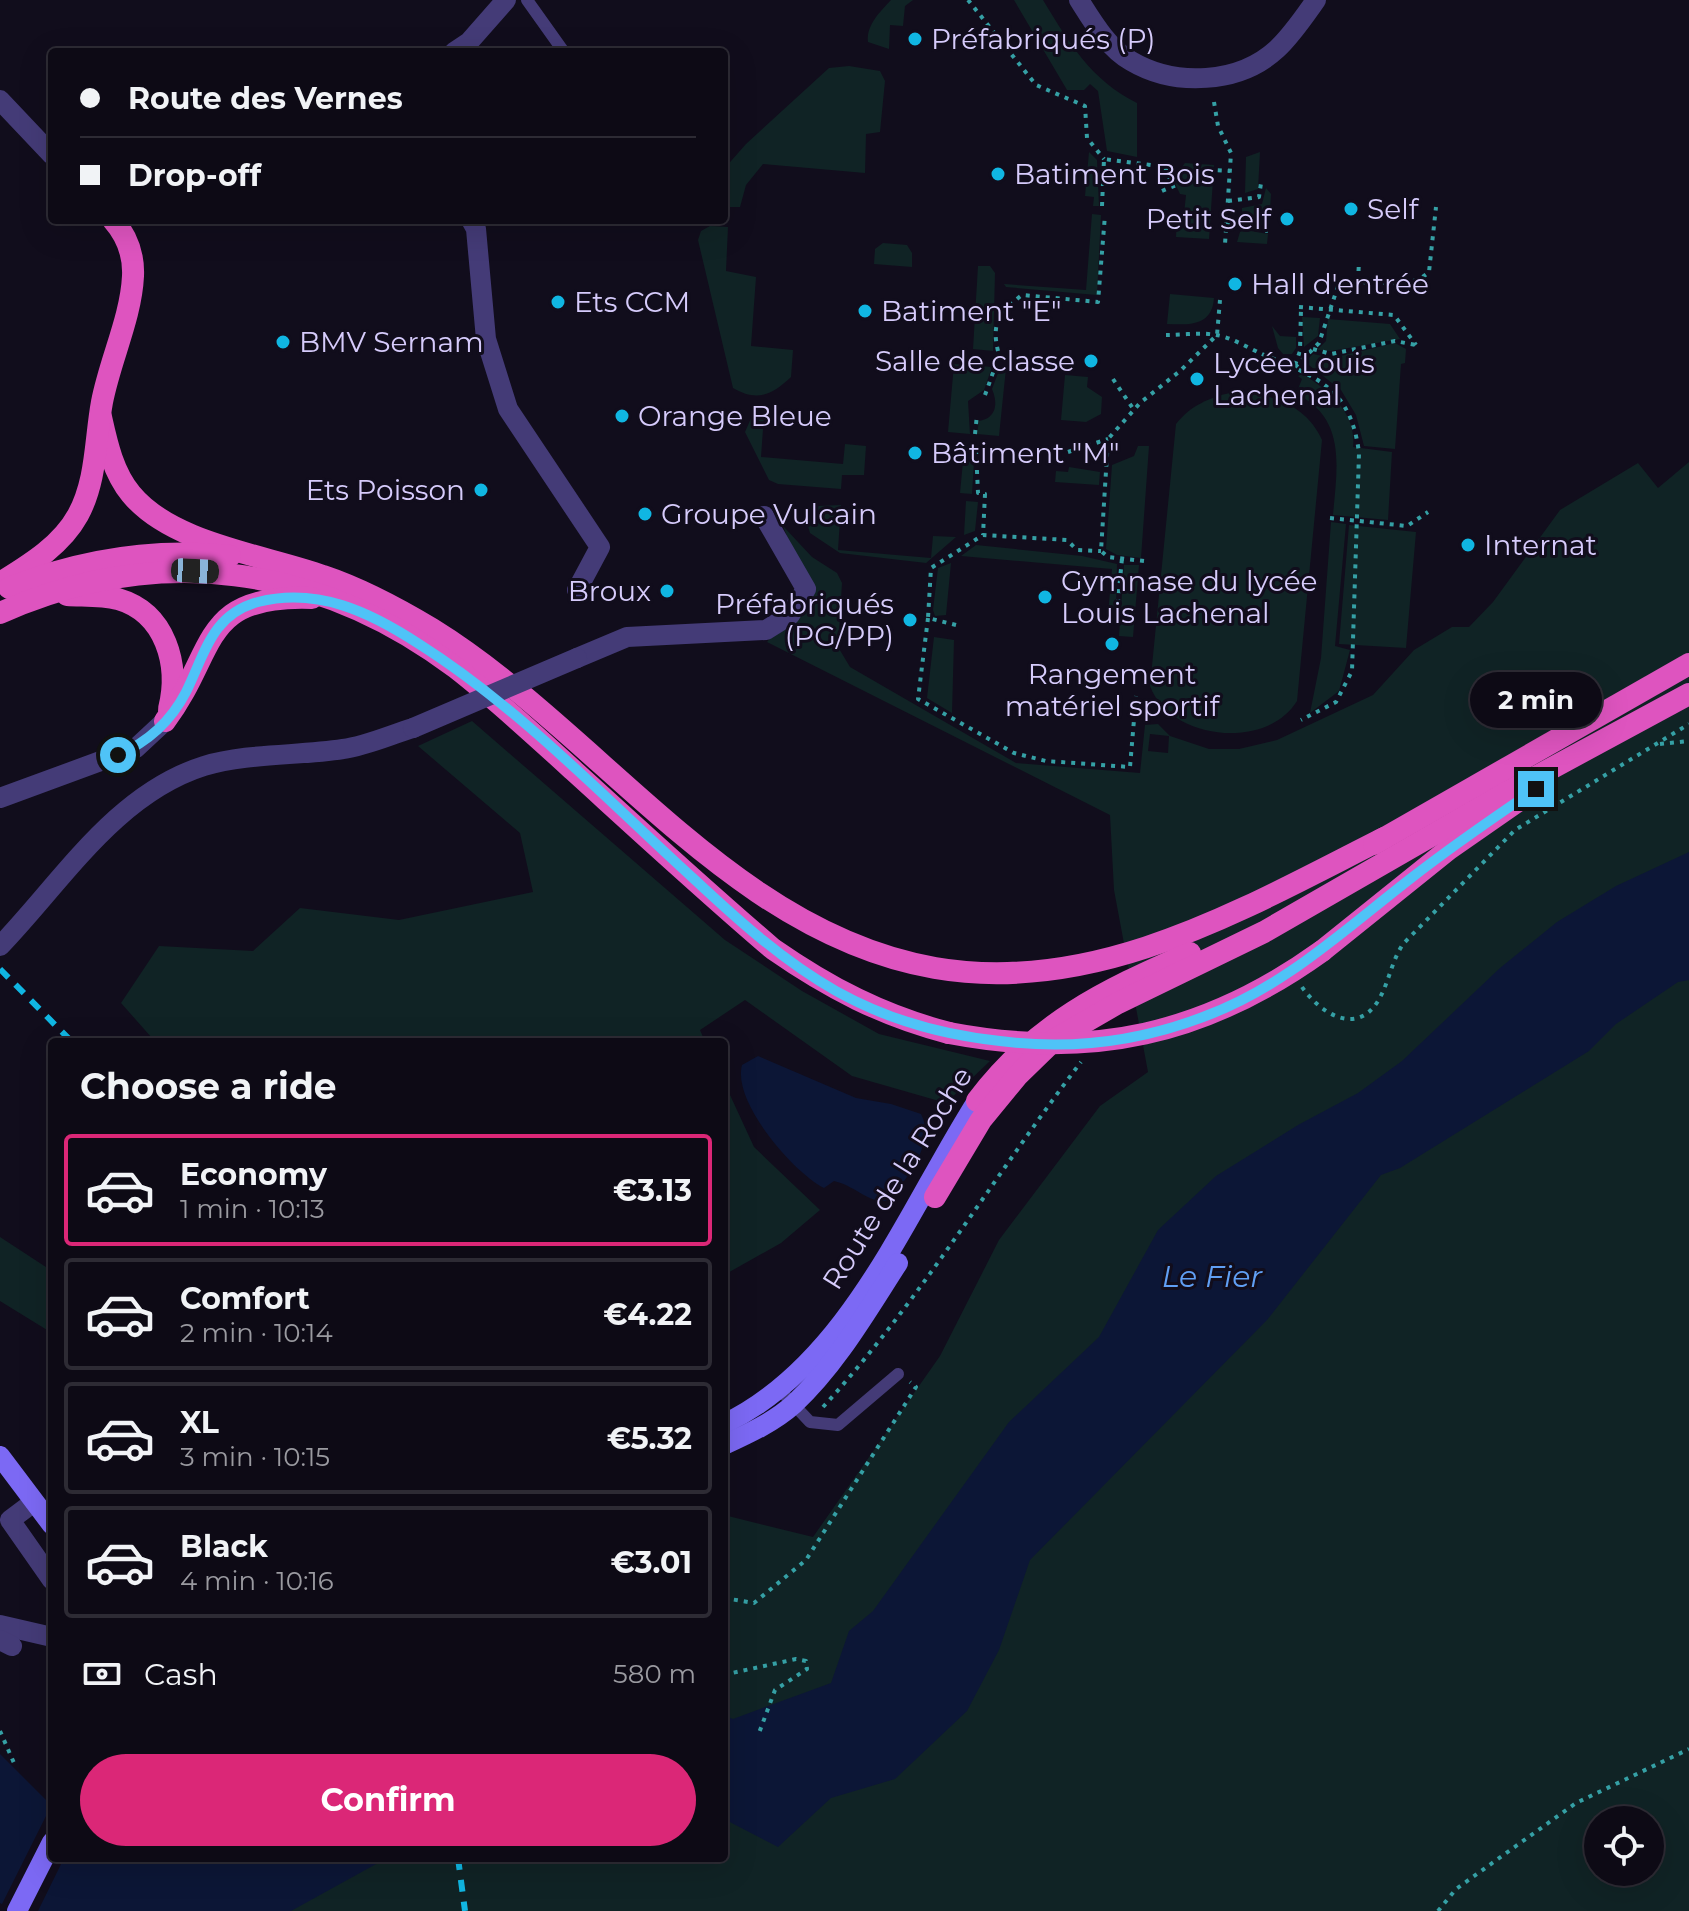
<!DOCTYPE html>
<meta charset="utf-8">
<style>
body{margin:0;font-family:Montserrat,sans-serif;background:#1b1822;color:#f1f3f6;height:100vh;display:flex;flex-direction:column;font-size:30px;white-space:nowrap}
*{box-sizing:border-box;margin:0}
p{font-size:26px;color:#9a9aa0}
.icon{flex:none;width:44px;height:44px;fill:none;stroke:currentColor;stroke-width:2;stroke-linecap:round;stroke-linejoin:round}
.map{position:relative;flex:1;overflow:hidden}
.drawer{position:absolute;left:48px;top:1038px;width:680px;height:824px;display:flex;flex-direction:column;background:#0d0a15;border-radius:8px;box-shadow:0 8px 32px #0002,0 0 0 2px #2d2b34}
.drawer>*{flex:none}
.hud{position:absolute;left:48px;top:48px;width:680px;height:176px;border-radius:8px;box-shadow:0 8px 32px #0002,0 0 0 2px #2d2b34;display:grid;align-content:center;height:176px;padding:0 32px;background:#0d0a15}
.fabs{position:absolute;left:1584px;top:1806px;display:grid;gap:16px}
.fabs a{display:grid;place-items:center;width:80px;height:80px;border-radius:50%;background:#0d0a15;box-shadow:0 8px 32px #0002,0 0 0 2px #2d2b34;font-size:40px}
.end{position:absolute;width:36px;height:36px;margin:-18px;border:10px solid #4fc3f7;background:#111;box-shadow:0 0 0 4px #111}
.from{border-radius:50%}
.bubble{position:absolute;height:56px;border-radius:28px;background:#0d0a15;box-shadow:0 8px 32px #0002,0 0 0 2px #2d2b34;font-size:26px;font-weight:700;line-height:56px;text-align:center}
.car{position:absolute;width:24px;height:48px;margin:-24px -12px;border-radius:10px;box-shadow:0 0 6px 2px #0007;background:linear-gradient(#222 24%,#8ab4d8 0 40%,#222 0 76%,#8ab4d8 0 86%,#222 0)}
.hud b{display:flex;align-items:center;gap:28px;height:76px;font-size:30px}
.hud b+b{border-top:2px solid #2d2b34}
.hud i{width:20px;height:20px;background:#f1f3f6}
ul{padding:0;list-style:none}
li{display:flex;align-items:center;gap:24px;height:112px;margin:0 16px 12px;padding:0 16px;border:4px solid #2d2b34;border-radius:8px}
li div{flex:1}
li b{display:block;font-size:30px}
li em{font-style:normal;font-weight:700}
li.selected{border-color:#db2777}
li>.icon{width:72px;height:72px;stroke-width:1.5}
h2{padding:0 32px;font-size:36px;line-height:96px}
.pay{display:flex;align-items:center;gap:20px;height:88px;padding:0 32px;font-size:30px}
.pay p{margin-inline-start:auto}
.cta{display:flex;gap:16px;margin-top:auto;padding:16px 32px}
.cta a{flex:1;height:92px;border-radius:48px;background:#db2777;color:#fff;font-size:32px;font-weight:700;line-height:92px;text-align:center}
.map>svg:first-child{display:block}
.green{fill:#102325;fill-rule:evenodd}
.water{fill:#0c1636}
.pier{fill:#110d1c}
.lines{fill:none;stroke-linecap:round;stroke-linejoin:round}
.path{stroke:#35a0a5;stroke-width:4;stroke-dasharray:4 6;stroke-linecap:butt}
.service{stroke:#443b77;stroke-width:12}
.minor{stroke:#443b77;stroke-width:20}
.tertiary{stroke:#443b77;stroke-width:20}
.secondary{stroke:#7c69f4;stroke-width:20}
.trunk{stroke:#de54bf;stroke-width:22}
.rail{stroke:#10b6e2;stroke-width:6;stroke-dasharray:12 10;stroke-linecap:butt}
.minor-bridge{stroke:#443b77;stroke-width:20}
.trunk-bridge{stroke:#de54bf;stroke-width:22}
.route{stroke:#4fc3f7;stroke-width:10}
.poi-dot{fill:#10b6e2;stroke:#110d1c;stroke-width:3}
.labels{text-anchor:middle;stroke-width:6;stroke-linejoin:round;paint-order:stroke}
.poi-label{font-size:28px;fill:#d6cbfb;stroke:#110d1c;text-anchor:start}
.street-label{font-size:28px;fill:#d6cbfb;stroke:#110d1c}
.water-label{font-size:30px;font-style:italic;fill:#609ff4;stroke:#110d1c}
</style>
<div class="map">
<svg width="1689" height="1911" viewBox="0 0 1689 1911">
<rect width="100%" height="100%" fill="#110d1c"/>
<!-- green -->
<g class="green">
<path d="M891,0H913L905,6L903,26L890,25L889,49L868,42C866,25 880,12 891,0Z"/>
<path d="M1014,0H1043C1069,43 1091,80 1137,103V157L1107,151L1098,91L1090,84L1084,90H1067Z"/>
<polygon points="849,66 880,71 885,81 880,132 866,134 865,173 763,164 746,185 740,207 724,207 724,169 746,144 829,68"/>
<polygon points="1089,152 1097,160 1099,206 1093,206 1094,197 1085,196"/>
<polygon points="1260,152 1258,189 1245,193 1246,157"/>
<polygon points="1185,163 1214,165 1209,239 1176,237 1177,218 1184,214 1186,195 1180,194 1173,179"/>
<polygon points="1266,188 1271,194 1269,227 1242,221 1242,208 1262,204"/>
<polygon points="1092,214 1101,215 1097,295 1006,287 1004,284 1086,290"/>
<path d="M710,226L728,227L726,271L756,277L751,346L793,350L791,377C772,395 757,402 733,388L698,240L701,231Z"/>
<polygon points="1245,230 1268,234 1267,244 1237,242 1240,232"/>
<polygon points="883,243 907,245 912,253 912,267 874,264 875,249"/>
<polygon points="978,266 990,266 995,273 993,351 973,349"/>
<path d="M1170,294L1214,298C1212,326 1190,325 1167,324Z"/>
<polygon points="1302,317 1320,318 1318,336 1304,347"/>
<polygon points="1328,319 1390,324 1400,339 1331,351 1317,350 1326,341"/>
<polygon points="1272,326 1280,336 1296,337 1296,348 1292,354 1283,354 1278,348"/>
<polygon points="1395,343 1406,349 1405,363 1401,364 1395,449 1364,446 1356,415 1341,390 1305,362 1313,354 1332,358"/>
<polygon points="954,364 992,367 984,390 968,401 970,434 948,432"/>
<path d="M1000,368H1006L999,436L977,434L979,421C997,418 998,403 992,389Z"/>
<path d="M1303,374C1329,391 1357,413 1353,447L1392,452L1388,520L1333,515C1337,468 1347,418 1296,394L1302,379L1298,376Z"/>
<polygon points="1065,375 1088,377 1087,387 1102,397 1101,414 1086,422 1061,420"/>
<path d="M1233,392C1270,393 1306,404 1322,440L1297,701C1266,751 1170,740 1150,686L1176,424C1191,405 1209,398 1233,392Z"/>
<polygon points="760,413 764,415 761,457 843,464 845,444 866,446 864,475 842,475 841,489 778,484 769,480 745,432 752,416"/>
<polygon points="1138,446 1149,446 1141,558 1117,555 1106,549 1112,465 1134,456"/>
<polygon points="963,461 974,462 972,494 960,493"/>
<path d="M1689,462V1911H41L67,1858H724V1515L813,1537L940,1356L999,1240L1100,1106L1148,1072L1114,890L1110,815L767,642L809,591L783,526L812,557L837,573L842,583L838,647L850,667L1016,763L1140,773L1145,725L1158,724L1170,736L1209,749H1239L1277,740L1373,695L1414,650L1452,627H1469L1493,602L1560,510L1638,463L1658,488ZM1150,734L1169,736L1168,753L1148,751ZM1598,1820H1650V1872H1598Z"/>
<polygon points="1069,467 1100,472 1099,485 1055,482 1056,471 1068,472"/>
<polygon points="966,501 978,502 975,531 964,535"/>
<polygon points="841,505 838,550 931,558 933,536 956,537 926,563 840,553 810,533 804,513 819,506"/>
<polygon points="1331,522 1346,524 1335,646 1350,650 1339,691 1310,713 1321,658"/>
<polygon points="1349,525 1416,532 1406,648 1339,644"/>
<polygon points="976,545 1082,556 1117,564 1116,608 1111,626 1107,626 1112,569 961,556"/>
<polygon points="951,563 946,615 935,616 933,610 938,568"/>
<polygon points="1124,565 1139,565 1133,637 1119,636"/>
<polygon points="934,637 954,640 952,713 927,698"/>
<polygon points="472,721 725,940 802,991 879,1034 990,1061 946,1103 852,1076 745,1000 700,1030 705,1042 192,1042 152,1038 121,1003 159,946 253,951 300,908 399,920 533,892 520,833 418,746"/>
<polygon points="724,1082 754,1147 820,1210 781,1243 724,1275"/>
<polygon points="0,1237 52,1271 52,1333 0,1301"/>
</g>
<!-- water -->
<g class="water">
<polygon points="1689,852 1689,980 1678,982 1616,1024 1589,1051 1400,1168 1381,1175 1267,1320 1030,1560 999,1650 967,1711 895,1779 831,1798 778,1847 724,1819 724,1715 733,1719 831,1683 849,1631 873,1611 1009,1422 1099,1337 1158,1230 1216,1176 1298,1125 1358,1093 1402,1061 1500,968 1557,922 1616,886"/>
<path d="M758,1056L856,1098L891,1104L921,1114C936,1143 908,1174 893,1198C874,1209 857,1186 834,1181L824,1188C793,1172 732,1102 742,1065Z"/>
<polygon points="0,1754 52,1806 52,1858 387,1858 291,1911 13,1911 0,1903"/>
</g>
<!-- pier -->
<polygon class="pier" points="52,1804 52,1858 64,1858 38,1911 5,1911 0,1908"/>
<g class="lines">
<!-- path -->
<g class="path">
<polyline points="968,0 1036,85 1085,106 1087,138 1104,159"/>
<polyline points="1214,102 1218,126 1231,153 1225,244"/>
<polyline points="1162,191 1212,170 1230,171"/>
<polyline points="1228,201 1259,197 1261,183"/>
<polyline points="1102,206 1104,159 1165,167 1173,187"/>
<polyline points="1226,223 1268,231"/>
<polyline points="1358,281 1359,261"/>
<polyline points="1299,307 1394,315 1416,345"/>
<path d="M1166,335C1182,335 1201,332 1216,335C1231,337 1248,348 1262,354C1317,377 1351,388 1359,453L1352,671L1336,702L1301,720"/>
<polyline points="1313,349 1331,354 1395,341 1416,345"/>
<path d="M998,351C991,322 1000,312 1022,295L1098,302L1105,215"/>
<polyline points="1295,365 1300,351 1301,308"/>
<path d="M1295,367L1319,343L1338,286C1366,275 1406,294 1429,272L1436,207"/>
<polyline points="1113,379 1134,410"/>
<polyline points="985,395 995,367"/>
<polyline points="975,434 977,415"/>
<polyline points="976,450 978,493 985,494 983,535"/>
<polyline points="1068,452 1108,439"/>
<polyline points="1330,518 1407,526 1428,512"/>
<polyline points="1144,561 1108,557 1101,551 1108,439 1140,403 1180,371 1217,335 1220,300"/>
<polyline points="928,618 918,699 1014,753 1046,761 1130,767 1136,696"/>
<polyline points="1116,623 1122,558"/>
<polyline points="956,625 928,618 931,568 983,535 1067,540 1077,550 1101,551"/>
<polyline points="1660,744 1689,741"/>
<path d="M1302,987C1319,1012 1356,1037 1378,1001C1389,983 1391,962 1403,944L1515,830L1689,724"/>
<path d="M823,1407C920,1301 994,1176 1081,1062"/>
<polyline points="724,1598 754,1603 806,1560 916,1387 910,1382"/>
<polyline points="724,1671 732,1673 796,1659 806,1661 807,1669 775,1690 759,1733"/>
<polyline points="0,1731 14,1763"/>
<polyline points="1438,1911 1456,1889 1576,1803 1689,1749"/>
</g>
<!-- service -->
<g class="service">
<polyline points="527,0 564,52"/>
<polyline points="780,1390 810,1422 838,1425 898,1374"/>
</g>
<!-- minor -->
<g class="minor">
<polyline points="454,52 469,42 506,0"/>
<polyline points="0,100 52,155"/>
<polyline points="471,220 476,229 486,339 508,409 600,547 577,590"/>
<polyline points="577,658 627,637 766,630 790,615 806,589 764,516"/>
<polyline points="0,798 136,748 165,721"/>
<path d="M0,946C61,883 115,794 204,766C247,753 298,756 343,749C366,746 390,735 413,728"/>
<polyline points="34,1502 10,1520 52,1580"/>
<polyline points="0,1625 52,1637"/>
<polyline points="0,1640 12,1646"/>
</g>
<!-- tertiary -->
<path class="tertiary" d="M1079,0C1093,22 1108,48 1131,61C1175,87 1239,84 1277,49C1292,35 1304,17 1316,0"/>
<!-- secondary -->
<g class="secondary">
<path d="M724,1424C849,1364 907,1211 977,1101"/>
<path d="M724,1445C748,1434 774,1422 794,1404C836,1365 867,1311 898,1263"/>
<polyline points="0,1456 52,1525"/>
<polyline points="17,1911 52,1842"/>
</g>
<!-- trunk -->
<g class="trunk">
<path d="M101,417C107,444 113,472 131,494C172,544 265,555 323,576C362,589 397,608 432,629C600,733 731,933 935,968C1097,996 1245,908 1384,838"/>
<path d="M0,583C29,565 61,546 78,515C97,480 95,440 102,402C110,360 131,318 133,276C134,254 127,236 113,220"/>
<path d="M9,588C80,560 155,548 230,556"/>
<path d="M67,595C84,596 102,595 118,599C166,613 180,665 169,709"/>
<path d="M0,613C157,543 318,564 456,668C497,700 536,736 574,771C640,831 705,891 773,949C829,988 883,1016 949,1033"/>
<path d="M165,721C218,651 198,594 312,598"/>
<polyline points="1374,844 1689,664"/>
<polyline points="1322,951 1449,849 1518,801"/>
<path d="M977,1101C1036,1023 1103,991 1190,953"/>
<polyline points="935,1197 981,1120 1018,1075 1054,1040 1118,1003 1264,932 1504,794 1689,694"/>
</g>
<!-- rail -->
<g class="rail">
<polyline points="0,969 72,1042"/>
<polyline points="458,1858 465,1911"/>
</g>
<!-- minor-bridge -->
<polyline class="minor-bridge" points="413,728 577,658"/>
<!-- trunk-bridge -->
<path class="trunk-bridge" d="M949,1033C1091,1060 1205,1035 1322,951"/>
</g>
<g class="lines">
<!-- route -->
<path class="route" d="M118,755C148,742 171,721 186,692C205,654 211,615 258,602C318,587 370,612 419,644C520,708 606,799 694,879C738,920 783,961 836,991C886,1019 943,1035 1000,1041C1069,1050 1137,1042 1203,1017C1283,988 1343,931 1410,879C1451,847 1493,818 1536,789"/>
</g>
<!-- markers -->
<g class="poi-dot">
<circle cx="915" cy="39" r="8"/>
<circle cx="998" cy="174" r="8"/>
<circle cx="1351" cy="209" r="8"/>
<circle cx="1287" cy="219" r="8"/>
<circle cx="1235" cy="284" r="8"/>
<circle cx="558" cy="302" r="8"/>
<circle cx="865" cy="311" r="8"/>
<circle cx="283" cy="342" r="8"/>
<circle cx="1091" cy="361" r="8"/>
<circle cx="1197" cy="379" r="8"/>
<circle cx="622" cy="416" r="8"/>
<circle cx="915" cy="453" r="8"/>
<circle cx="481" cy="490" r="8"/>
<circle cx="645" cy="514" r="8"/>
<circle cx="1468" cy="545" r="8"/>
<circle cx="667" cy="591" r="8"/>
<circle cx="1045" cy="597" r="8"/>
<circle cx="910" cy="620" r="8"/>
<circle cx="1112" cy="644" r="8"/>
</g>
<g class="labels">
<!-- poi labels -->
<g class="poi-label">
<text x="931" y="49">Préfabriqués (P)</text>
<text x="1014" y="184">Batiment Bois</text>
<text x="1367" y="219">Self</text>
<text x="1271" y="229" text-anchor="end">Petit Self</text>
<text x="1251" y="294">Hall d'entrée</text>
<text x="574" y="312">Ets CCM</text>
<text x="881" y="321">Batiment "E"</text>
<text x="299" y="352">BMV Sernam</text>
<text x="1075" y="371" text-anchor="end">Salle de classe</text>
<text x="1213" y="373">Lycée Louis<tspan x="1213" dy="32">Lachenal</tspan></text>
<text x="638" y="426">Orange Bleue</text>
<text x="931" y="463">Bâtiment "M"</text>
<text x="465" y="500" text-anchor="end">Ets Poisson</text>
<text x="661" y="524">Groupe Vulcain</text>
<text x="1484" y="555">Internat</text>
<text x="1061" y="591">Gymnase du lycée<tspan x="1061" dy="32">Louis Lachenal</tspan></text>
<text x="651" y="601" text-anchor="end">Broux</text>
<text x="894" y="614" text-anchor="end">Préfabriqués<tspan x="894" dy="32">(PG/PP)</tspan></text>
<text x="1112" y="684" text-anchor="middle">Rangement<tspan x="1112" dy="32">matériel sportif</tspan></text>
</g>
<!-- street labels -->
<g class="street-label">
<text transform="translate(897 1178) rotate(-58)" y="10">Route de la Roche</text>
</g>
<!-- water labels -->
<g class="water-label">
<text x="1212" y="1287">Le Fier</text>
</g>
</g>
</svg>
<div class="fabs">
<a><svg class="icon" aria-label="locate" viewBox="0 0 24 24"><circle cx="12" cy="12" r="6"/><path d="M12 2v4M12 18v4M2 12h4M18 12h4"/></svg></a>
</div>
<i class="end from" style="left:118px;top:755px"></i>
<i class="end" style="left:1536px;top:789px"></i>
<div class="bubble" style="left:1470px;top:672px;width:132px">2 min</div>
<i class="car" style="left:195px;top:571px;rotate:93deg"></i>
<div class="hud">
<b><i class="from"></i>Route des Vernes</b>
<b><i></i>Drop-off</b>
</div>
<section class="drawer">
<h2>Choose a ride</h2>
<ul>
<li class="selected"><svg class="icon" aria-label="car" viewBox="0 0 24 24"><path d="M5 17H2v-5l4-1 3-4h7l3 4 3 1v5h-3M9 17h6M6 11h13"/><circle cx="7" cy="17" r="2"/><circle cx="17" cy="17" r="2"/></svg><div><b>Economy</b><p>1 min · 10:13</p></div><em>€3.13</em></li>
<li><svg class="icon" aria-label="car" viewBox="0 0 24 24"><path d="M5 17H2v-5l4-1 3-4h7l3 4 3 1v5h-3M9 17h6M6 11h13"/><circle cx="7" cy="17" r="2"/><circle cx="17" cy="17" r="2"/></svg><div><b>Comfort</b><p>2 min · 10:14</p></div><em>€4.22</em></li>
<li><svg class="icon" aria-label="car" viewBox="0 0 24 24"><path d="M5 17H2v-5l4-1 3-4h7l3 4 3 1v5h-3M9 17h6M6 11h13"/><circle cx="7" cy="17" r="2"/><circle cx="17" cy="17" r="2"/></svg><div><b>XL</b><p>3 min · 10:15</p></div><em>€5.32</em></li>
<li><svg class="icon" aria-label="car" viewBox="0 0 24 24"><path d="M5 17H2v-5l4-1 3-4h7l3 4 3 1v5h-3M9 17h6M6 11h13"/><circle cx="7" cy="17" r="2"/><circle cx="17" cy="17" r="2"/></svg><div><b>Black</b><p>4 min · 10:16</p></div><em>€3.01</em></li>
</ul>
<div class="pay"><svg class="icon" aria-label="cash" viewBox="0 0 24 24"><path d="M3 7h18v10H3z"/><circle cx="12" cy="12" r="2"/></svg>Cash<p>580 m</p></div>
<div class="cta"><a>Confirm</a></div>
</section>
</div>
